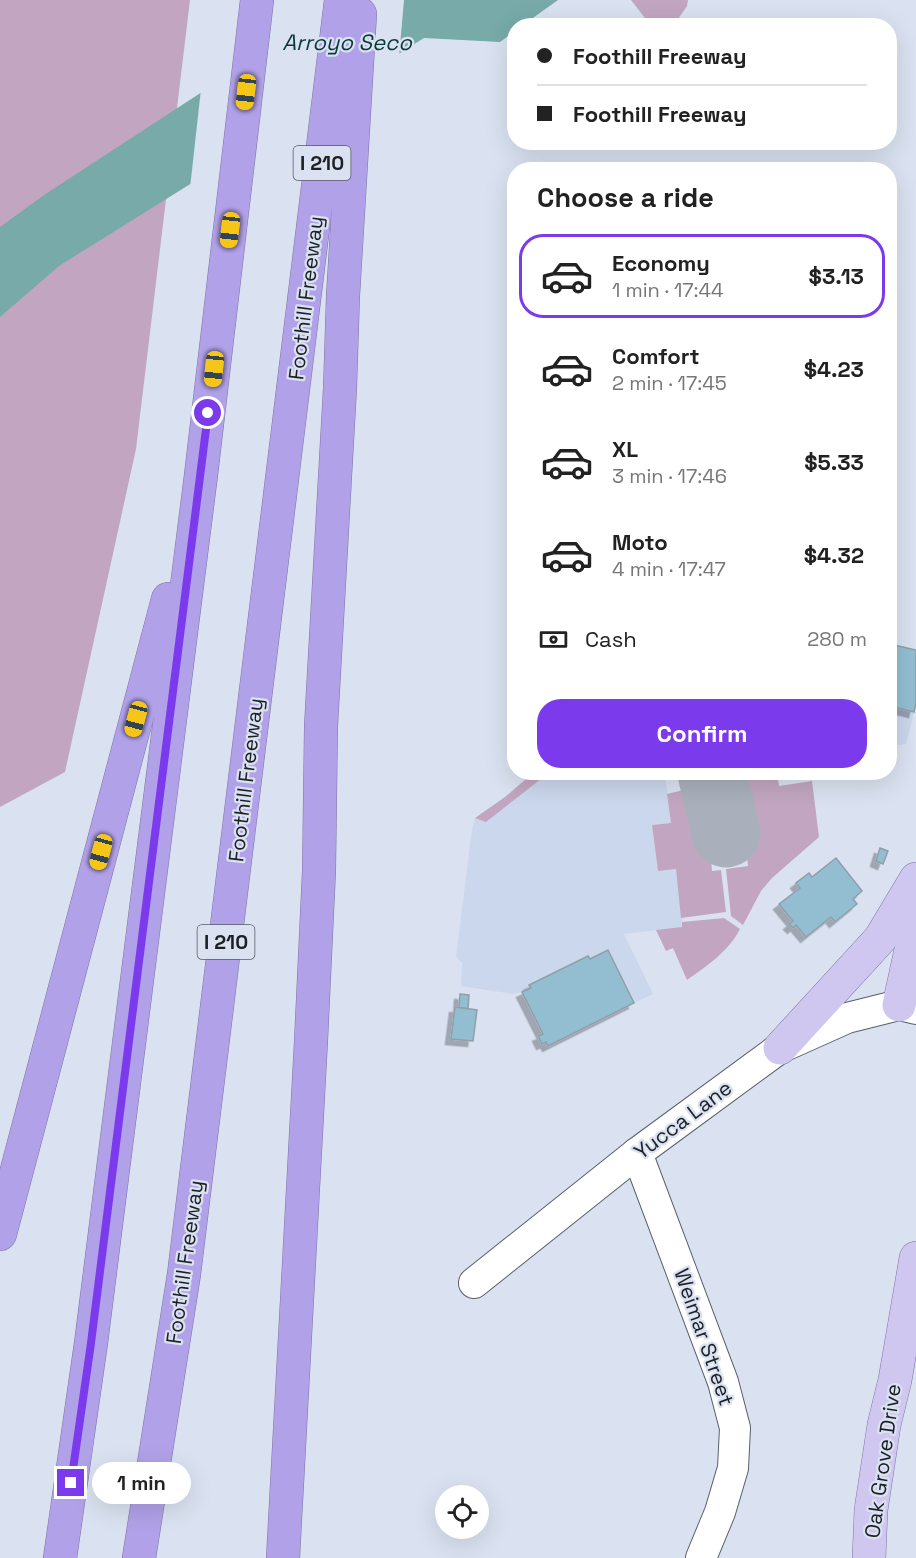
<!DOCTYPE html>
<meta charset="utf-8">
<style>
body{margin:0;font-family:"Space Grotesk",sans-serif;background:#f2f2f2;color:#222;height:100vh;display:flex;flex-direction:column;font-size:22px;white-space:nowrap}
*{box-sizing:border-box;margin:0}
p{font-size:20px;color:#767676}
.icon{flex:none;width:33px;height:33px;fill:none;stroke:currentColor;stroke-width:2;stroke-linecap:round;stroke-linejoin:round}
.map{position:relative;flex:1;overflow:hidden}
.side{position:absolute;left:507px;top:162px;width:390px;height:618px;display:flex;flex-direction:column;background:#fff;border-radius:24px;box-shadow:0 6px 24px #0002}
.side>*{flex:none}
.hud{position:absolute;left:507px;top:18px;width:390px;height:132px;border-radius:24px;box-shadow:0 6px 24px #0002;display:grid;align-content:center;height:132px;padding:0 30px;background:#fff}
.controls{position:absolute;left:435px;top:1485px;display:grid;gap:12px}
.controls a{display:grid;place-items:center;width:54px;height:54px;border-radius:50%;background:#fff;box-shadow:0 6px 24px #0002;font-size:30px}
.end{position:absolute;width:27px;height:27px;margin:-14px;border:8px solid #7c3aed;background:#fff;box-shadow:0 0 0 3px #fff}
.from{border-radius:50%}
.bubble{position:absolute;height:42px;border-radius:21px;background:#fff;box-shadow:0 6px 24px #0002;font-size:20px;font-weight:700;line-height:42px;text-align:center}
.car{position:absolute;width:18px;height:36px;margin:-18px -9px;border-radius:8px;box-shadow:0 0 4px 2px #0007;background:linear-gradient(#f5c518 24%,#345 0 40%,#f5c518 0 76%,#345 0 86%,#f5c518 0)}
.hud b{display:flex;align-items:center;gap:21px;height:57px;font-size:22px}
.hud b+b{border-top:2px solid #e0e0e0}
.hud i{width:15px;height:15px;background:#222}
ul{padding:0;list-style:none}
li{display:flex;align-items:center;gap:18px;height:84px;margin:0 12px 9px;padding:0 18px;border:3px solid transparent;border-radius:24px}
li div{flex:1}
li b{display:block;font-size:22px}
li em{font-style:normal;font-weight:700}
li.current{border-color:#7c3aed}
li>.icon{width:54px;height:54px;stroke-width:1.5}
h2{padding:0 30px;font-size:27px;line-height:72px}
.pay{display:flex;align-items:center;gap:15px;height:66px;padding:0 30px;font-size:22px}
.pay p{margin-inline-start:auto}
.primary-button{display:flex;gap:12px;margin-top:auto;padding:12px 30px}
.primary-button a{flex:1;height:69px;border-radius:24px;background:#7c3aed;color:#fff;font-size:24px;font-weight:700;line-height:69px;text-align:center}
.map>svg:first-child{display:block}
.built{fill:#cbd7ec}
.green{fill:#c2a6c1}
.water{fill:#78aaaa}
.pier{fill:#dae2f1}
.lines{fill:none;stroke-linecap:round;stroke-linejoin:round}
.taxiway{stroke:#a9b0bc;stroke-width:69}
.building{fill:#93bed2;stroke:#8f9fa7;stroke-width:1.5;filter:url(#shadow)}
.minor-casing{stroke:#59606c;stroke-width:32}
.primary-casing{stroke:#7d74a3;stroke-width:34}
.motorway-casing{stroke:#7d74a3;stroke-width:34}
.minor{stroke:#fff;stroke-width:30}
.primary{stroke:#d0c7f1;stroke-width:33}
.motorway{stroke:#b1a1e8;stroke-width:33}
.route{stroke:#7c3aed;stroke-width:8}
.labels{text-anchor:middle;stroke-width:4.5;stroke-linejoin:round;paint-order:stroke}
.shield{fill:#dae2f1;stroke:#555a62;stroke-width:1.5}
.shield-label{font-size:20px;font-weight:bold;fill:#1c1f24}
.street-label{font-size:21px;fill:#1c1f24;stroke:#dae2f1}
.water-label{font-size:22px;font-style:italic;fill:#083a3b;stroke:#dae2f1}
</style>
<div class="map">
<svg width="916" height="1558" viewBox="0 0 916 1558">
<defs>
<filter id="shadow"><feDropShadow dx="-5.5" dy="5.5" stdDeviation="0" flood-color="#0004"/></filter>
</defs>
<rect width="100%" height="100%" fill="#dae2f1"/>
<!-- built -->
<g class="built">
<polygon points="890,706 914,712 906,744 890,746"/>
<polygon points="595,772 665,773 671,823 652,825 658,871 676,869 683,927 624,934 653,994 634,1003 608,950 590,959 588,956 530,985 531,988 522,992 513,994 461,986 462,963 456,957 472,829 475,818 486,821 541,779"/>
</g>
<!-- green -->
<g class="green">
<polygon points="0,0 190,0 136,449 65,772 0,807"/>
<polygon points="631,0 688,0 687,6 676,22 648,22"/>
<polygon points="534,772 593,773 541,779 486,822 475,818 505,797"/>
<polygon points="762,772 777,773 779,786 812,781 819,837 772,878 761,891 743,925 731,916 726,869 748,866 744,832 732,832 722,789 726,780"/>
<polygon points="704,785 711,792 720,834 709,835 712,871 721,870 726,912 681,918 676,869 658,871 652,825 671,823 667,794"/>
<path d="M724,918L740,929C729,951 707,966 687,980L673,948L666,951L656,930L682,927V922Z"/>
</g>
<!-- water -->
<polygon class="water" points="343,0 558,0 523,25 514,26 514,32 500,42 424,38 59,266 0,317 0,227 44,195"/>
<!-- pier -->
<polygon class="pier" points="338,0 404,0 399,57 190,188 201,89"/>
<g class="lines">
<!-- taxiway -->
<polyline class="taxiway" points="712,773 726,833"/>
</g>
<!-- building -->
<g class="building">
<polygon points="890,644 916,650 916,703 914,712 890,706"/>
<polygon points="880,848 888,851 883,864 876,861"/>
<polygon points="836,858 862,891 853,899 857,904 835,922 831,917 806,937 796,925 793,928 789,924 793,921 779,904 800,888 796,883 809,873 812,877"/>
<polygon points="608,950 634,1003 548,1046 546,1042 542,1044 538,1036 543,1034 522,992 531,988 529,985 588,956 590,959"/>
<polygon points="460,994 469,995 468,1009 459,1008"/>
<polygon points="455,1007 477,1010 473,1041 451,1039"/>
</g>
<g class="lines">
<defs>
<g id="minor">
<polyline points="637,1153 723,1382 735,1428 733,1468 720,1512 701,1558"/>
<polyline points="474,1283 637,1153 780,1048 847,1018 899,1005 916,1009"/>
</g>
<g id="primary">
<polyline points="899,1005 916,927"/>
<polyline points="780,1048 880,939 916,879"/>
<polyline points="869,1558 871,1510 884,1425 895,1380 916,1258"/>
</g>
<g id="motorway">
<polyline points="0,1234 168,599"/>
<polyline points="60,1558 91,1343 201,475 257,0"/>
<polyline points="139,1558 184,1274 341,0"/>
<polyline points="283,1558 311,1041 319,871 321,726 340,388 343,296 360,14"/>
</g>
</defs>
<!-- minor casing -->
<use href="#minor" class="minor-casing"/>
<!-- primary casing -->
<use href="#primary" class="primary-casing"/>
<!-- motorway casing -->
<use href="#motorway" class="motorway-casing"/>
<!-- minor -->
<use href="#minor" class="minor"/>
<!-- primary -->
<use href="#primary" class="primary"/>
<!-- motorway -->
<use href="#motorway" class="motorway"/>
</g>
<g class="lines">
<!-- route -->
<polyline class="route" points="71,1483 91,1343 208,413"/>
</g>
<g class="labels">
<!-- shield labels -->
<g class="shield">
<rect x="293.5" y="146" width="57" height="34" rx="4.5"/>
<rect x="197.5" y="925" width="57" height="34" rx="4.5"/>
</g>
<g class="shield-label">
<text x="322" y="170">I 210</text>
<text x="226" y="949">I 210</text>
</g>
<!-- street labels -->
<g class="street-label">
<text transform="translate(306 298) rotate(-83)" y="7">Foothill Freeway</text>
<text transform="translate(246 780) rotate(-83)" y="7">Foothill Freeway</text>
<text transform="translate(683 1120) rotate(-37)" y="7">Yucca Lane</text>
<text transform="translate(185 1262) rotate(-82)" y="7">Foothill Freeway</text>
<text transform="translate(704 1337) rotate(71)" y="7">Weimar Street</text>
<text transform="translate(883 1461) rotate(-82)" y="7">Oak Grove Drive</text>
</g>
<!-- water labels -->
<g class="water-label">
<text x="347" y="50">Arroyo Seco</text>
</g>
</g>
</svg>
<div class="controls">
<a><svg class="icon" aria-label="locate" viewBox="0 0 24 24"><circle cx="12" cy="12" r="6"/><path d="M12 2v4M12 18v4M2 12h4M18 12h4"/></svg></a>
</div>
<i class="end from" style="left:208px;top:413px"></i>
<i class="end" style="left:71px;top:1483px"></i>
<div class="bubble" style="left:92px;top:1462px;width:99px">1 min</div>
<i class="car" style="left:246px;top:92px;rotate:187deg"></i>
<i class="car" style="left:230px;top:230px;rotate:187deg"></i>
<i class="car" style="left:214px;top:369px;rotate:186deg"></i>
<i class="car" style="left:136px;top:719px;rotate:195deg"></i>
<i class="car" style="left:101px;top:852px;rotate:195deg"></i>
<div class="hud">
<b><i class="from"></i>Foothill Freeway</b>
<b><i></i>Foothill Freeway</b>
</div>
<section class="side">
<h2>Choose a ride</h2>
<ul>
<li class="current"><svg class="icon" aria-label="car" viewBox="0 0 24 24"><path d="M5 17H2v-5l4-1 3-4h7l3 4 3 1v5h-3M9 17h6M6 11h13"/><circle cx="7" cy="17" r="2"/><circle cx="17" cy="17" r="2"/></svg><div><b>Economy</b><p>1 min · 17:44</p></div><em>$3.13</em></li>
<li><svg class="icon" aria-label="car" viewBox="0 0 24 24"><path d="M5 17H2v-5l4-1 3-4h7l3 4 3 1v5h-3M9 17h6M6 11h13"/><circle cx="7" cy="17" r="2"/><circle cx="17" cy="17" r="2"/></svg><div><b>Comfort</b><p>2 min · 17:45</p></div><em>$4.23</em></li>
<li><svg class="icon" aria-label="car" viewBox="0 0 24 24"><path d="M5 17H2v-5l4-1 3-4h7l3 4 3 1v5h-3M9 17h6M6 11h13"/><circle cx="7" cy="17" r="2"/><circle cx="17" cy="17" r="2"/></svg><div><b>XL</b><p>3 min · 17:46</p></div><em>$5.33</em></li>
<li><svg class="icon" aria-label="car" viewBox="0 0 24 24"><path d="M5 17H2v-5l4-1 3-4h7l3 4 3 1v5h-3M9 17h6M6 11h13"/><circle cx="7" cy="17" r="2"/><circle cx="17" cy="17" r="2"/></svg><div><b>Moto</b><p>4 min · 17:47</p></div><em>$4.32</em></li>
</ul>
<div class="pay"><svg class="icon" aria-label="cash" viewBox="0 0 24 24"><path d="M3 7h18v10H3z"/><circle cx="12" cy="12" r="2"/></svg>Cash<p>280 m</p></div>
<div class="primary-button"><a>Confirm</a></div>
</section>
</div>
